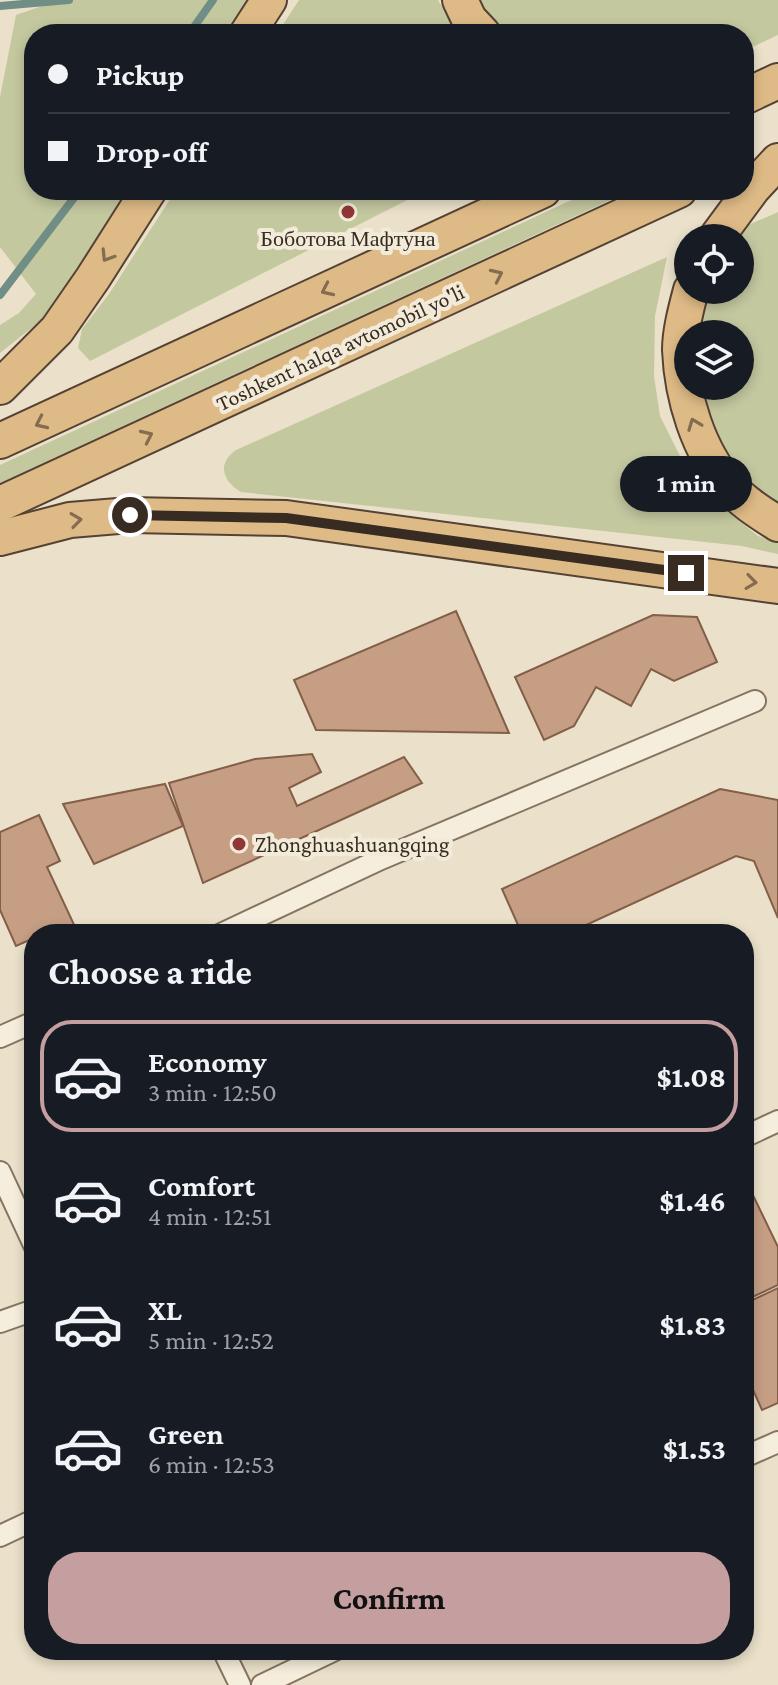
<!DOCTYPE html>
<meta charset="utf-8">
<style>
body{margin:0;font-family:"Crimson Pro",serif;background:#20242c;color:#f1f3f6;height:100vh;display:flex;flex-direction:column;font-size:30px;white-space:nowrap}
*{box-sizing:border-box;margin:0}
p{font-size:26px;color:#9ea1a6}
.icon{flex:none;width:44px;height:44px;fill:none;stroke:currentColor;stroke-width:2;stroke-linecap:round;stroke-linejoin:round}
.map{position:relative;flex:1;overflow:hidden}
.side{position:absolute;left:24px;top:924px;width:730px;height:736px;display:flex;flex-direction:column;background:#171b24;border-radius:32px;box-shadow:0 4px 12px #0003}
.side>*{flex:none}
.guide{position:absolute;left:24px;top:24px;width:730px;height:176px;border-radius:32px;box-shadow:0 4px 12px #0003;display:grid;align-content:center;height:176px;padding:0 24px;background:#171b24}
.buttons{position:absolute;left:674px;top:224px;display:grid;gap:16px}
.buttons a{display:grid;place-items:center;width:80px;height:80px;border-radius:50%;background:#171b24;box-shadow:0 4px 12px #0003;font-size:40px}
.end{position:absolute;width:36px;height:36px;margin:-18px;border:10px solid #382c22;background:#fff;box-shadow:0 0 0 4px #fff}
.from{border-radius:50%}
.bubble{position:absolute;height:56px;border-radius:28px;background:#171b24;box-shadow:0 4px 12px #0003;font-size:26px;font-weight:700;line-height:56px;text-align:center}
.guide b{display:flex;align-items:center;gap:28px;height:76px;font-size:30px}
.guide b+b{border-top:2px solid #363941}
.guide i{width:20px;height:20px;background:#f1f3f6}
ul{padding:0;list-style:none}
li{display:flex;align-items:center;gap:24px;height:112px;margin:0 16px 12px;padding:0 8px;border:4px solid transparent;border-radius:32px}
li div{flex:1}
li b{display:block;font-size:30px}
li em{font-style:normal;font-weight:700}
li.on{border-color:#c59ea0}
li>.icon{width:72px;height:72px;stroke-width:1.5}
h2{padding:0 24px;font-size:36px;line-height:96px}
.primary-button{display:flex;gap:16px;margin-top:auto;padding:16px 24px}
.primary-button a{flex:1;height:92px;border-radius:32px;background:#c59ea0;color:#111;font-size:32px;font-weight:700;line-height:92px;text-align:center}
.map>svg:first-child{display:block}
.green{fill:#c4c89f}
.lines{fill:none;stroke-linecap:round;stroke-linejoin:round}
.stream{stroke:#718e86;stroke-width:8}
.building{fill:#c59e84;stroke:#835e48;stroke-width:2}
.minor-casing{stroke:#867460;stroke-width:24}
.trunk-casing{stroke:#554234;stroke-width:38}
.minor{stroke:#f6eedd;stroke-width:20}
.trunk{stroke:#deba86;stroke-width:34}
.oneway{stroke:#836c4f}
.route{stroke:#382c22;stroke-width:10}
.poi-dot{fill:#903638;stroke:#f3ebd9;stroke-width:3}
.labels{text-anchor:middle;stroke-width:8;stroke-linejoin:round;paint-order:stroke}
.poi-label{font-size:22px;fill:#382c22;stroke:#f3ebd9}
.street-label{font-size:22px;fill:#382c22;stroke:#f3ebd9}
</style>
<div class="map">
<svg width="778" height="1685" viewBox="0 0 778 1685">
<rect width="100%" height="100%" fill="#ebe1ca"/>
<!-- green -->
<g class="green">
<polygon points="59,0 251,0 229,34 34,34 34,190 129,190 49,314 0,353 0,325 19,313 36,294 0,247 0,97 16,15"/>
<polygon points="299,0 438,0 457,34 277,34"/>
<polygon points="477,0 778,0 778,35 744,51 744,34 507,34 497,25"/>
<polygon points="176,190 427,190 90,361 78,348 82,329 109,294"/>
<polygon points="593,190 632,190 0,483 0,465"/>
<path d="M778,212V504L746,480L712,431L698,386H740V334H696L706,290H740V238H733C745,222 761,221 778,212Z"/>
<path d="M667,257L655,316L654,376L660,416L680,456L713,500L758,536L778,542V554L742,546L241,492C222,481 217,463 236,450Z"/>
</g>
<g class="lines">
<!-- stream -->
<g class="stream">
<polyline points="0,6 69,0"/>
<polyline points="189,34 213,0"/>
<polyline points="0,295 80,190"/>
</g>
</g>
<!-- building -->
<g class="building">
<polygon points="456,611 509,733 316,730 294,680"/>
<polygon points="653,615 697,617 717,662 674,681 651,669 631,706 596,687 574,726 544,740 515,677"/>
<polygon points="312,754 321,772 289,788 297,806 404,757 422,783 203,883 169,783 255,759"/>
<polygon points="165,784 183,826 94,864 63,804"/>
<polygon points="720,789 778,800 778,918 754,861 736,856 586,925 590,934 522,934 502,889"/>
<polygon points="39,815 60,861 47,867 77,931 71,934 34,934 34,938 16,946 0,910 0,832"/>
<polygon points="750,1189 778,1247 778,1285 744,1301 744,1192"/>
<polygon points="778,1288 778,1403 762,1410 744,1370 744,1304"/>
</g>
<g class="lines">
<defs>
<g id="minor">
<polyline points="221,934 381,859 755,701"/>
<polyline points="0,1037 34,1022"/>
<polyline points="744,1137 778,1121"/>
<polyline points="0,1172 34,1245"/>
<polyline points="0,1322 34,1310"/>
<polyline points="744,1457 778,1442"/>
<polyline points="0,1536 34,1520"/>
<polyline points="223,1650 240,1685"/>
<polyline points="262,1685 335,1650"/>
</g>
<g id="trunk">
<polyline points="460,0 469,19 483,34"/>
<polyline points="247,34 269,0"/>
<polyline points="744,97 778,81"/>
<polyline points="716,238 753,188 778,161"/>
<path d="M691,290C686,309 680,331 680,350C682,397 698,451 730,487C743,502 761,513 778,524"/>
<polyline points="0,387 57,330 93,278 149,190"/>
<polyline points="0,441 543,190"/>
<polyline points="0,504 679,190"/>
<polyline points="0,538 70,520 130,515 286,518 778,586"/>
</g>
</defs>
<!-- minor casing -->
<use href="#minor" class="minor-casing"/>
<!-- trunk casing -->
<use href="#trunk" class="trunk-casing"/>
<!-- minor -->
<use href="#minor" class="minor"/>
<!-- trunk -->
<use href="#trunk" class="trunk"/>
</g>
<!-- one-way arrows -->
<defs><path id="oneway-chevron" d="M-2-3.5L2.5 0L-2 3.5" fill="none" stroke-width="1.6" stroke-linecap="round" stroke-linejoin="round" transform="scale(2)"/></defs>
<g class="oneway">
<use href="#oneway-chevron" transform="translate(107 256) rotate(122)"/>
<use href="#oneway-chevron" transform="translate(497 275) rotate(-25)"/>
<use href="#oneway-chevron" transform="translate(327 290) rotate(155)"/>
<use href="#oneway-chevron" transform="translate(41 423) rotate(155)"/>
<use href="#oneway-chevron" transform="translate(694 424) rotate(-111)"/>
<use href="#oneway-chevron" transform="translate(147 436) rotate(-25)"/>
<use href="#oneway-chevron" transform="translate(76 520) rotate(-8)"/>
<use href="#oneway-chevron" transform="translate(751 582) rotate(8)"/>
</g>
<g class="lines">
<!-- route -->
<polyline class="route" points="130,515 286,518 686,573"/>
</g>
<!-- markers -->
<g class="poi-dot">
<circle cx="348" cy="212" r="8"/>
<circle cx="239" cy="844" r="8"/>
</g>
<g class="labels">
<!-- poi labels -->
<g class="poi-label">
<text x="348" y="246">Боботова Мафтуна</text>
<text x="255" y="852" text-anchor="start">Zhonghuashuangqing</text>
</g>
<!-- street labels -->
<g class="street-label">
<text transform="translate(340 347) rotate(-25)" y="8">Toshkent halqa avtomobil yo'li</text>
</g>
</g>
</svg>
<div class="buttons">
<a><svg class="icon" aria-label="locate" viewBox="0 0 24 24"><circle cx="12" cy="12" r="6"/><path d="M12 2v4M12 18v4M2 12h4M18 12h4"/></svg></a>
<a><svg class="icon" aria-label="layers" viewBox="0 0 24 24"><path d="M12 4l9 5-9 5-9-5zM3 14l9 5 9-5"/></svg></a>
</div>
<i class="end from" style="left:130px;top:515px"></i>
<i class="end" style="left:686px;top:573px"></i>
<div class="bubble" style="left:620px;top:456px;width:132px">1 min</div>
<div class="guide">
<b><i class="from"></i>Pickup</b>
<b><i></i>Drop-off</b>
</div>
<section class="side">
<h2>Choose a ride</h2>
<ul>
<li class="on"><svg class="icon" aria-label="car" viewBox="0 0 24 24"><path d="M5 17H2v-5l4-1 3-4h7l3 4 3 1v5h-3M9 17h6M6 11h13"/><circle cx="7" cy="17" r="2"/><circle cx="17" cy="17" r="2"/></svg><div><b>Economy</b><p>3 min · 12:50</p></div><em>$1.08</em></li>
<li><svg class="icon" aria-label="car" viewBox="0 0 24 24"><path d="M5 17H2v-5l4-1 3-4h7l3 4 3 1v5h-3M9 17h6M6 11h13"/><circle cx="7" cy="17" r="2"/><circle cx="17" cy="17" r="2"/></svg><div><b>Comfort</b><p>4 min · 12:51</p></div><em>$1.46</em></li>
<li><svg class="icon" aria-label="car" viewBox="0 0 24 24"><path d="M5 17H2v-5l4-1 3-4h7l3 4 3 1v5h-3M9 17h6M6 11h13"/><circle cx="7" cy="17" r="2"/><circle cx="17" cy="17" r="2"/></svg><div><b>XL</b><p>5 min · 12:52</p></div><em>$1.83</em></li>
<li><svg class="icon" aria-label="car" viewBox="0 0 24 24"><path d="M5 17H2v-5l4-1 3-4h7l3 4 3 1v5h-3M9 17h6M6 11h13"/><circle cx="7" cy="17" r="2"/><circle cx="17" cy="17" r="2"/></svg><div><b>Green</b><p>6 min · 12:53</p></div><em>$1.53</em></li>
</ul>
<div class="primary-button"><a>Confirm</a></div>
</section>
</div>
